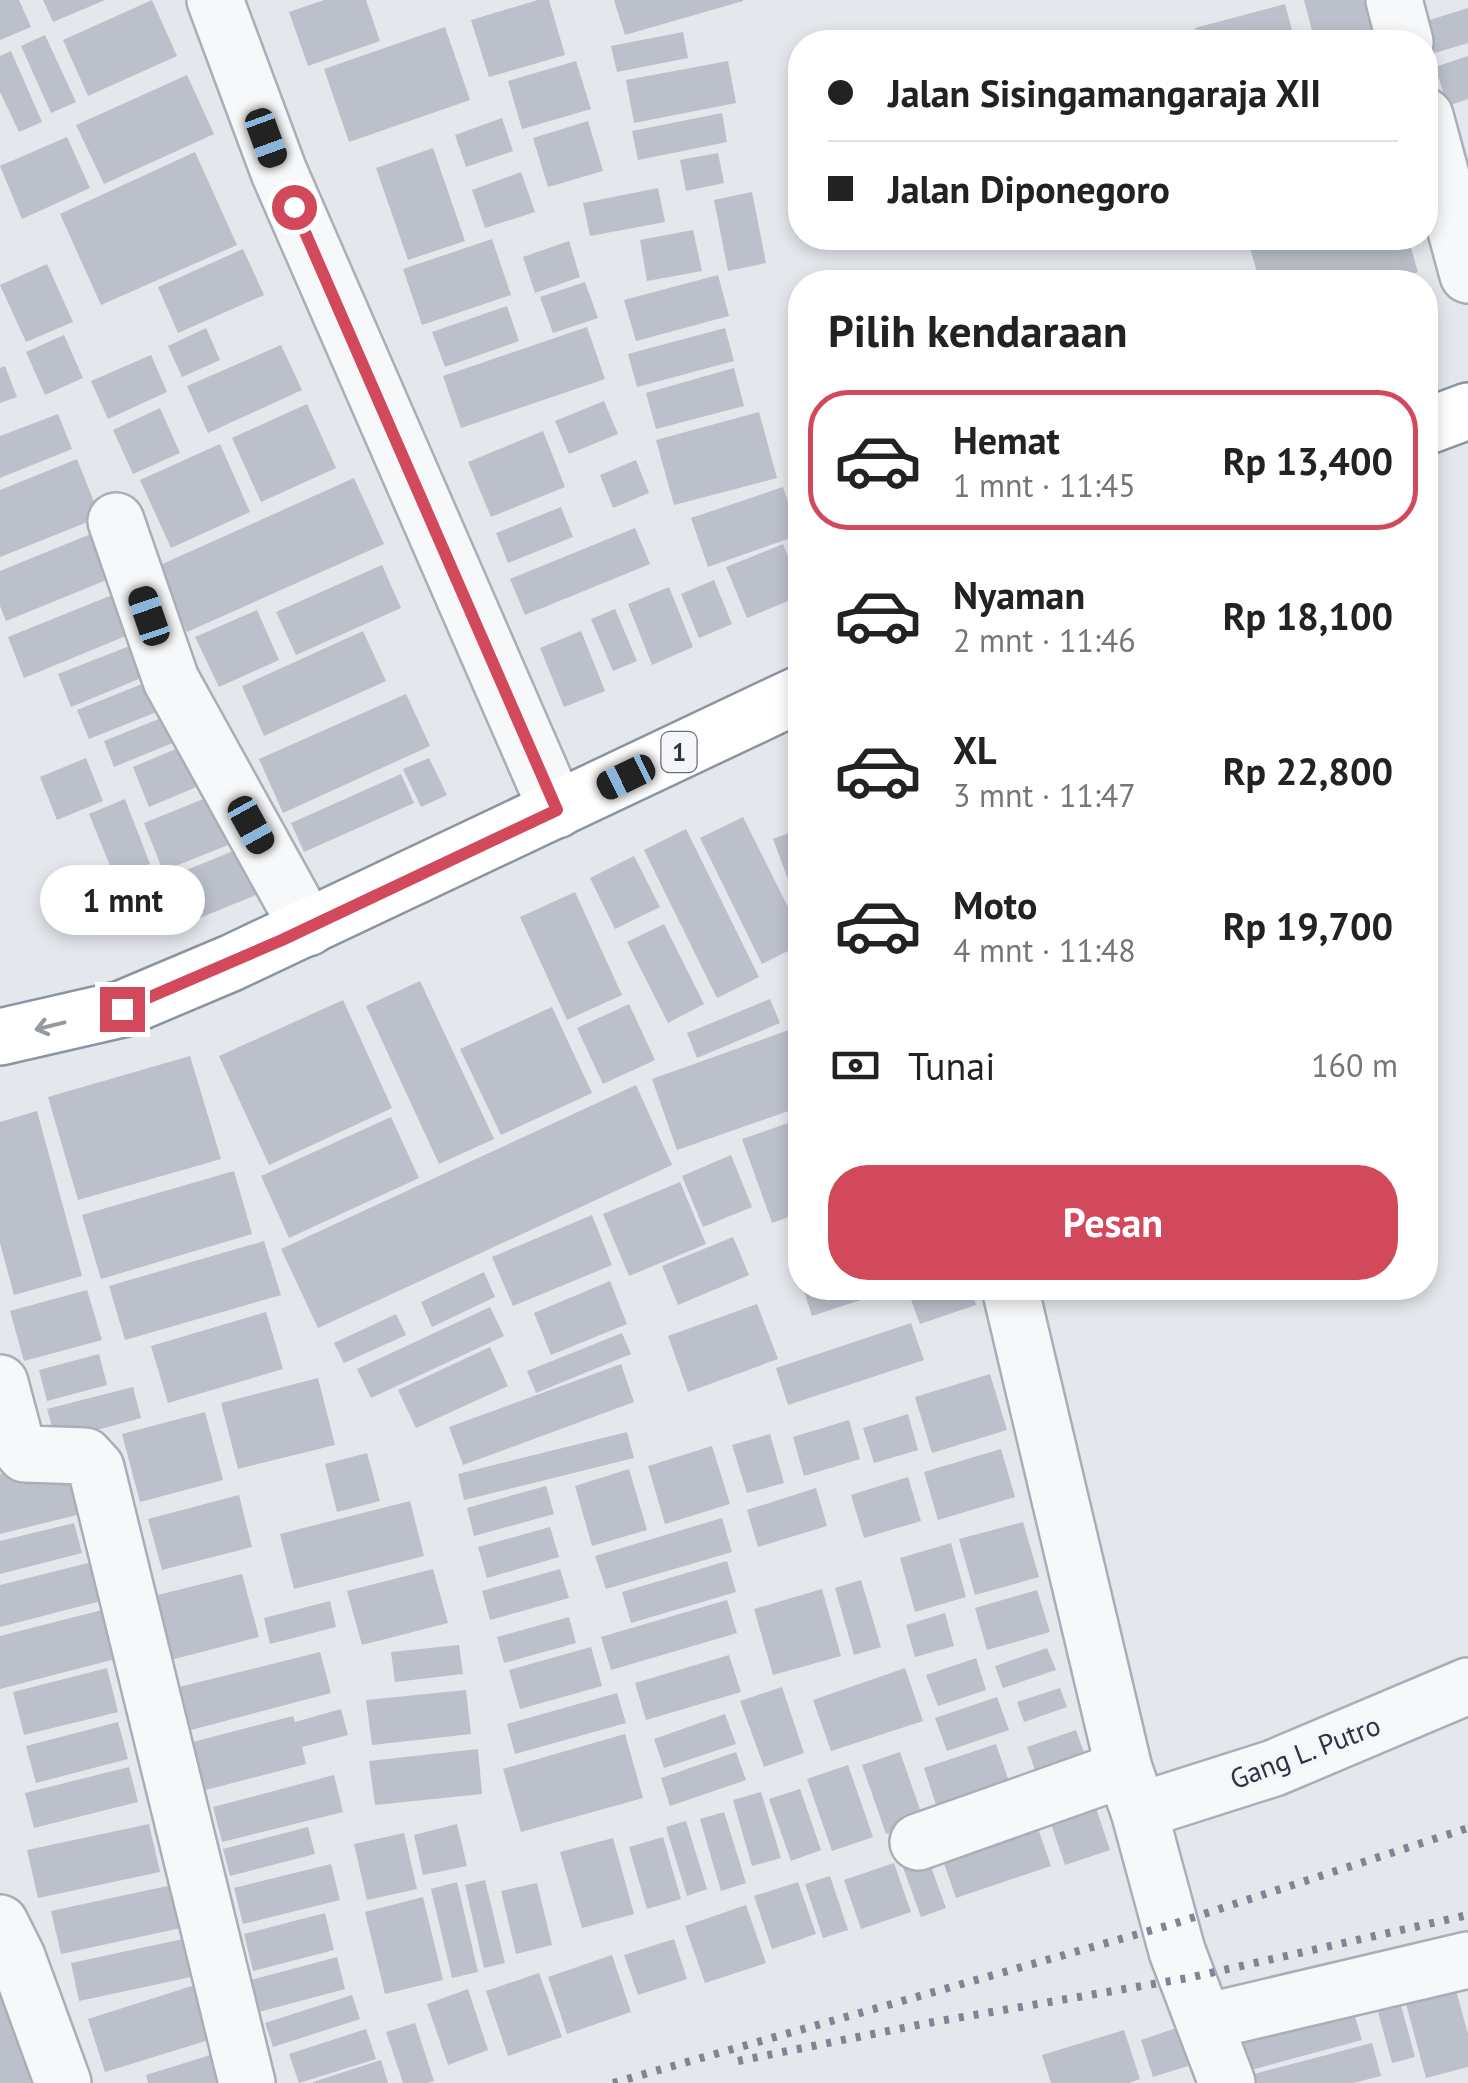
<!DOCTYPE html>
<html lang="id">
<meta charset="utf-8">
<style>
body{margin:0;font-family:"PT Sans",sans-serif;background:#f6f6f6;color:#222;height:100vh;display:flex;flex-direction:column;font-size:38px;white-space:nowrap}
*{box-sizing:border-box;margin:0}
p{font-size:32px;color:#767676}
.icon{flex:none;width:55px;height:55px;fill:none;stroke:currentColor;stroke-width:2;stroke-linecap:round;stroke-linejoin:round}
.map{position:relative;flex:1;overflow:hidden}
.drawer{position:absolute;left:788px;top:270px;width:650px;height:1030px;display:flex;flex-direction:column;background:#fff;border-radius:40px;box-shadow:0 5px 15px #0003}
.drawer>*{flex:none}
.guide{position:absolute;left:788px;top:30px;width:650px;height:220px;border-radius:40px;box-shadow:0 5px 15px #0003;display:grid;align-content:center;height:220px;padding:0 40px;background:#fff}
.end{position:absolute;width:45px;height:45px;margin:-22px;border:12px solid #d1495b;background:#fff;box-shadow:0 0 0 5px #fff}
.from{border-radius:50%}
.bubble{position:absolute;height:70px;border-radius:35px;background:#fff;box-shadow:0 5px 15px #0003;font-size:32px;font-weight:800;line-height:70px;text-align:center}
.car{position:absolute;width:30px;height:60px;margin:-30px -15px;border-radius:12px;box-shadow:0 0 8px 2px #0007;background:linear-gradient(#222 24%,#8ab4d8 0 40%,#222 0 76%,#8ab4d8 0 86%,#222 0)}
.guide b{display:flex;align-items:center;gap:35px;height:95px;font-size:38px}
.guide b+b{border-top:2px solid #e0e0e0}
.guide i{width:25px;height:25px;background:#222}
ul{padding:0;list-style:none}
li{display:flex;align-items:center;gap:30px;height:140px;margin:0 20px 15px;padding:0 20px;border:5px solid transparent;border-radius:40px}
li div{flex:1}
li b{display:block;font-size:38px}
li em{font-style:normal;font-weight:800}
li.on{border-color:#d1495b}
li>.icon{width:90px;height:90px;stroke-width:1.5}
h2{padding:0 40px;font-size:45px;line-height:120px}
.pay{display:flex;align-items:center;gap:25px;height:110px;padding:0 40px;font-size:38px}
.pay p{margin-inline-start:auto}
.cta{display:flex;gap:20px;margin-top:auto;padding:20px 40px}
.cta a{flex:1;height:115px;border-radius:40px;background:#d1495b;color:#fff;font-size:40px;font-weight:800;line-height:115px;text-align:center}
.map>svg:first-child{display:block}
.building{fill:#bbc0ca}
.lines{fill:none;stroke-linecap:round;stroke-linejoin:round}
.minor-casing{stroke:#a9aeb7;stroke-width:60}
.highway-casing{stroke:#8b94a3;stroke-width:60}
.minor{stroke:#f7f8fa;stroke-width:55}
.highway{stroke:#fff;stroke-width:55}
.rail{stroke:#7d8696;stroke-width:8;stroke-dasharray:5 10;stroke-linecap:butt}
.oneway{stroke:#959aa2}
.route{stroke:#d1495b;stroke-width:12}
.labels{text-anchor:middle;stroke-width:8;stroke-linejoin:round;paint-order:stroke}
.shield{fill:#f4f6f9;stroke:#676e7b;stroke-width:2.5}
.shield-label{font-size:25px;font-weight:bold;fill:#2b3445}
.street-label{font-size:28px;fill:#2b3445;stroke:#f4f6f9}
</style>
<div class="map">
<svg width="1468" height="2083" viewBox="0 0 1468 2083">
<rect width="100%" height="100%" fill="#e4e7ec"/>
<!-- building -->
<g class="building">
<polygon points="0,0 19,0 31,27 0,40"/>
<polygon points="43,0 105,0 53,22"/>
<polygon points="152,0 177,56 88,96 63,40"/>
<polygon points="324,0 366,0 380,41 308,66 289,12"/>
<polygon points="538,0 549,0 565,55 489,77 471,20"/>
<polygon points="614,0 743,0 743,1 625,35"/>
<polygon points="1304,0 1365,0 1376,42 1315,42"/>
<polygon points="1285,4 1293,34 1260,42 1199,42 1195,28"/>
<polygon points="1468,8 1468,43 1428,55 1417,24"/>
<polygon points="445,27 470,100 349,142 324,69"/>
<polygon points="683,32 688,58 617,72 611,46"/>
<polygon points="45,35 76,102 51,113 21,46"/>
<polygon points="11,51 42,122 19,132 0,92 0,56"/>
<polygon points="1468,56 1468,99 1448,106 1435,67"/>
<polygon points="576,61 591,109 522,129 508,81"/>
<polygon points="728,61 736,103 634,123 626,80"/>
<polygon points="187,75 214,134 104,184 76,125"/>
<polygon points="722,113 727,142 638,160 632,131"/>
<polygon points="502,118 513,151 466,167 455,135"/>
<polygon points="588,121 603,171 548,187 533,138"/>
<polygon points="67,137 90,188 22,219 0,166"/>
<polygon points="433,148 465,241 408,260 376,168"/>
<polygon points="195,152 237,245 101,305 60,214"/>
<polygon points="718,153 724,183 686,191 680,160"/>
<polygon points="521,172 535,212 485,228 472,190"/>
<polygon points="658,188 665,222 590,236 583,203"/>
<polygon points="752,192 766,263 728,271 714,200"/>
<polygon points="693,230 702,271 647,281 640,240"/>
<polygon points="1247,238 1408,238 1418,272 1381,282 1260,282"/>
<polygon points="492,239 511,295 422,325 403,269"/>
<polygon points="569,241 580,277 535,293 523,257"/>
<polygon points="243,249 264,295 178,333 158,287"/>
<polygon points="47,264 73,322 26,342 0,285"/>
<polygon points="718,275 729,316 636,341 624,300"/>
<polygon points="585,282 598,318 553,333 540,297"/>
<polygon points="507,306 519,341 445,367 432,332"/>
<polygon points="587,327 605,379 461,428 443,376"/>
<polygon points="206,328 220,360 182,377 168,346"/>
<polygon points="725,328 734,361 637,387 628,354"/>
<polygon points="64,335 83,378 45,395 26,352"/>
<polygon points="281,345 302,390 208,433 187,386"/>
<polygon points="151,355 167,392 108,419 91,381"/>
<polygon points="5,366 17,397 0,403 0,368"/>
<polygon points="734,368 744,406 656,429 646,393"/>
<polygon points="604,401 618,434 569,454 555,421"/>
<polygon points="307,404 336,468 261,502 232,438"/>
<polygon points="160,408 180,453 133,474 113,430"/>
<polygon points="759,412 777,478 674,505 656,440"/>
<polygon points="58,414 72,449 0,478 0,436"/>
<polygon points="543,431 565,487 491,517 468,462"/>
<polygon points="220,444 250,512 171,548 140,480"/>
<polygon points="77,459 100,517 0,557 0,490"/>
<polygon points="636,460 649,493 613,508 600,475"/>
<polygon points="354,478 384,544 187,632 158,566"/>
<polygon points="783,487 799,535 708,567 691,518"/>
<polygon points="561,507 573,537 508,563 496,533"/>
<polygon points="108,527 126,572 6,621 0,606 0,571"/>
<polygon points="635,528 650,564 525,615 510,579"/>
<polygon points="783,544 800,586 800,596 747,618 726,567"/>
<polygon points="382,565 401,608 296,655 276,612"/>
<polygon points="714,580 732,624 699,638 681,594"/>
<polygon points="669,587 693,647 652,665 628,604"/>
<polygon points="117,593 133,633 24,678 8,637"/>
<polygon points="615,609 637,661 613,671 591,619"/>
<polygon points="257,610 279,660 219,687 195,637"/>
<polygon points="363,631 386,681 264,736 242,686"/>
<polygon points="581,631 605,691 564,707 540,648"/>
<polygon points="150,638 163,669 71,707 58,674"/>
<polygon points="162,676 174,705 89,739 77,710"/>
<polygon points="406,694 430,746 283,813 259,759"/>
<polygon points="181,710 192,735 114,767 104,741"/>
<polygon points="197,740 213,780 149,807 133,767"/>
<polygon points="86,758 103,801 57,820 40,777"/>
<polygon points="429,758 447,795 421,807 403,769"/>
<polygon points="401,774 414,803 304,852 291,823"/>
<polygon points="223,791 243,839 163,871 144,823"/>
<polygon points="125,799 150,864 115,878 89,814"/>
<polygon points="743,817 800,931 800,945 762,964 700,838"/>
<polygon points="686,829 759,977 717,998 644,850"/>
<polygon points="800,829 800,911 773,839"/>
<polygon points="248,845 266,891 180,926 162,880"/>
<polygon points="634,856 660,907 615,929 590,878"/>
<polygon points="575,892 622,995 567,1020 520,917"/>
<polygon points="664,924 704,1004 668,1023 627,942"/>
<polygon points="420,981 494,1139 439,1164 366,1006"/>
<polygon points="770,999 780,1023 697,1058 687,1033"/>
<polygon points="343,1000 392,1108 269,1165 219,1056"/>
<polygon points="629,1004 655,1060 603,1084 577,1028"/>
<polygon points="552,1007 592,1093 501,1135 460,1049"/>
<polygon points="800,1026 800,1107 677,1150 652,1079"/>
<polygon points="190,1056 221,1159 78,1200 48,1097"/>
<polygon points="636,1085 672,1165 318,1328 281,1249"/>
<polygon points="37,1111 82,1276 14,1295 0,1243 0,1122"/>
<polygon points="391,1117 419,1178 289,1238 261,1176"/>
<polygon points="800,1119 800,1213 772,1223 742,1139"/>
<polygon points="731,1155 752,1207 703,1227 682,1176"/>
<polygon points="234,1171 252,1234 101,1279 82,1215"/>
<polygon points="680,1182 706,1244 629,1276 603,1214"/>
<polygon points="592,1215 612,1265 513,1306 492,1257"/>
<polygon points="733,1237 749,1275 678,1305 662,1266"/>
<polygon points="264,1241 281,1295 125,1340 109,1286"/>
<polygon points="484,1272 495,1297 432,1327 421,1302"/>
<polygon points="610,1281 627,1324 551,1355 534,1313"/>
<polygon points="803,1288 897,1288 812,1316"/>
<polygon points="971,1288 976,1305 920,1324 907,1289"/>
<polygon points="87,1290 102,1340 24,1361 10,1311"/>
<polygon points="757,1304 778,1359 688,1392 668,1336"/>
<polygon points="490,1307 504,1336 371,1398 357,1369"/>
<polygon points="266,1312 283,1369 168,1403 151,1346"/>
<polygon points="396,1314 406,1335 344,1363 334,1343"/>
<polygon points="911,1323 924,1360 788,1405 776,1368"/>
<polygon points="622,1333 631,1354 536,1393 527,1371"/>
<polygon points="490,1347 508,1386 416,1428 398,1390"/>
<polygon points="99,1354 107,1385 47,1401 39,1370"/>
<polygon points="621,1364 634,1402 463,1465 449,1427"/>
<polygon points="990,1374 1007,1430 932,1453 915,1397"/>
<polygon points="318,1378 335,1445 238,1469 221,1403"/>
<polygon points="133,1387 141,1418 56,1441 47,1409"/>
<polygon points="205,1412 223,1480 140,1502 122,1434"/>
<polygon points="908,1414 918,1450 874,1463 863,1428"/>
<polygon points="849,1420 860,1459 804,1476 793,1437"/>
<polygon points="627,1432 634,1458 464,1500 458,1474"/>
<polygon points="770,1434 784,1483 747,1493 732,1445"/>
<polygon points="712,1446 730,1504 665,1524 648,1466"/>
<polygon points="1001,1449 1015,1497 938,1520 924,1472"/>
<polygon points="367,1453 380,1501 337,1512 325,1464"/>
<polygon points="70,1456 85,1513 0,1534 0,1474"/>
<polygon points="629,1469 647,1530 592,1546 575,1486"/>
<polygon points="908,1477 921,1521 864,1538 851,1495"/>
<polygon points="546,1486 554,1514 474,1536 467,1508"/>
<polygon points="816,1488 827,1526 758,1547 747,1510"/>
<polygon points="239,1495 252,1547 162,1570 148,1519"/>
<polygon points="410,1501 424,1556 294,1589 280,1534"/>
<polygon points="722,1518 732,1552 606,1589 595,1556"/>
<polygon points="1023,1522 1039,1577 975,1595 959,1539"/>
<polygon points="74,1523 82,1553 0,1574 0,1541"/>
<polygon points="550,1527 559,1557 487,1578 478,1547"/>
<polygon points="951,1543 966,1597 915,1612 900,1558"/>
<polygon points="727,1561 736,1592 631,1623 622,1592"/>
<polygon points="92,1562 101,1601 0,1627 0,1585"/>
<polygon points="433,1569 448,1623 362,1645 347,1591"/>
<polygon points="560,1569 569,1598 490,1620 482,1591"/>
<polygon points="242,1574 259,1637 167,1661 150,1597"/>
<polygon points="861,1580 881,1647 854,1655 835,1588"/>
<polygon points="822,1589 841,1656 773,1675 754,1609"/>
<polygon points="1037,1590 1050,1632 987,1650 975,1608"/>
<polygon points="727,1600 737,1633 611,1670 601,1637"/>
<polygon points="330,1601 336,1627 270,1644 264,1618"/>
<polygon points="106,1609 119,1658 0,1689 0,1636"/>
<polygon points="945,1613 954,1646 915,1657 906,1625"/>
<polygon points="569,1617 576,1643 504,1663 497,1637"/>
<polygon points="459,1645 463,1674 395,1682 391,1652"/>
<polygon points="591,1647 602,1686 520,1709 509,1670"/>
<polygon points="1047,1648 1056,1670 1003,1688 995,1666"/>
<polygon points="320,1652 331,1693 191,1730 179,1687"/>
<polygon points="729,1655 741,1692 646,1720 635,1683"/>
<polygon points="976,1658 986,1690 938,1706 926,1675"/>
<polygon points="107,1668 118,1712 24,1735 13,1692"/>
<polygon points="905,1668 923,1721 831,1751 813,1700"/>
<polygon points="782,1687 804,1753 764,1767 740,1701"/>
<polygon points="1060,1688 1067,1707 1024,1722 1017,1702"/>
<polygon points="466,1690 471,1734 372,1745 366,1700"/>
<polygon points="617,1693 626,1723 515,1754 507,1724"/>
<polygon points="997,1697 1009,1730 947,1751 935,1718"/>
<polygon points="341,1709 348,1735 302,1747 306,1764 198,1792 185,1744 293,1716 295,1722"/>
<polygon points="725,1714 736,1744 664,1768 654,1739"/>
<polygon points="118,1722 128,1759 36,1783 26,1746"/>
<polygon points="1076,1730 1091,1772 1041,1788 1027,1747"/>
<polygon points="625,1734 643,1798 521,1832 503,1769"/>
<polygon points="996,1744 1012,1790 939,1814 924,1768"/>
<polygon points="478,1749 482,1794 375,1805 369,1761"/>
<polygon points="736,1752 746,1780 670,1806 661,1778"/>
<polygon points="900,1752 924,1821 886,1834 862,1765"/>
<polygon points="848,1765 873,1837 832,1851 807,1779"/>
<polygon points="129,1767 138,1802 34,1828 25,1793"/>
<polygon points="334,1775 343,1812 222,1842 213,1807"/>
<polygon points="800,1789 821,1850 791,1861 769,1799"/>
<polygon points="761,1792 781,1858 752,1866 733,1800"/>
<polygon points="1096,1808 1110,1850 1065,1865 1051,1824"/>
<polygon points="724,1812 746,1883 721,1891 700,1819"/>
<polygon points="1035,1820 1051,1866 956,1898 940,1852"/>
<polygon points="686,1821 707,1889 687,1896 666,1827"/>
<polygon points="149,1824 160,1872 38,1898 27,1850"/>
<polygon points="457,1824 467,1866 423,1875 414,1835"/>
<polygon points="308,1827 315,1854 230,1876 223,1849"/>
<polygon points="404,1833 417,1889 367,1900 354,1844"/>
<polygon points="663,1837 681,1899 647,1909 629,1847"/>
<polygon points="613,1838 634,1914 582,1928 560,1852"/>
<polygon points="926,1853 946,1908 921,1917 901,1862"/>
<polygon points="894,1863 911,1912 861,1929 844,1880"/>
<polygon points="331,1864 340,1900 243,1924 234,1888"/>
<polygon points="830,1876 848,1930 823,1938 805,1884"/>
<polygon points="485,1880 505,1963 484,1968 465,1885"/>
<polygon points="457,1882 478,1972 452,1978 431,1889"/>
<polygon points="798,1882 816,1934 772,1949 754,1896"/>
<polygon points="537,1883 552,1945 516,1954 501,1891"/>
<polygon points="172,1885 181,1928 61,1954 51,1911"/>
<polygon points="423,1897 443,1980 385,1994 365,1912"/>
<polygon points="746,1905 766,1963 705,1983 685,1926"/>
<polygon points="325,1913 334,1950 253,1971 244,1934"/>
<polygon points="183,1939 191,1977 79,2001 71,1963"/>
<polygon points="674,1939 687,1979 638,1995 624,1955"/>
<polygon points="612,1955 631,2012 567,2034 548,1977"/>
<polygon points="337,1957 345,1989 259,2012 251,1980"/>
<polygon points="0,1967 34,2083 0,2083"/>
<polygon points="539,1973 562,2037 508,2056 486,1991"/>
<polygon points="1452,1976 1468,2034 1468,2067 1426,2078 1402,1989"/>
<polygon points="195,1985 212,2039 105,2072 88,2019"/>
<polygon points="468,1989 488,2050 448,2065 427,2004"/>
<polygon points="1398,1994 1415,2057 1392,2063 1375,2001"/>
<polygon points="352,1995 360,2019 273,2047 265,2023"/>
<polygon points="1349,1996 1362,2040 1251,2070 1239,2025"/>
<polygon points="415,2023 434,2081 427,2083 403,2083 386,2032"/>
<polygon points="1179,2027 1191,2065 1153,2077 1141,2040"/>
<polygon points="366,2029 376,2059 299,2083 289,2054"/>
<polygon points="1124,2030 1140,2079 1129,2083 1051,2083 1042,2055"/>
<polygon points="1372,2043 1381,2076 1353,2083 1253,2083 1250,2075"/>
<polygon points="220,2052 229,2083 148,2083 146,2075"/>
<polygon points="381,2060 388,2083 313,2083 313,2082"/>
</g>
<g class="lines">
<defs>
<g id="minor">
<polyline points="215,0 279,172 557,810"/>
<polyline points="1394,0 1405,42"/>
<polyline points="1425,116 1468,275"/>
<polyline points="116,521 171,680 308,928"/>
<polyline points="1010,1288 1124,1769 1139,1811 1177,1951 1227,2083"/>
<polyline points="0,1383 16,1443 25,1454 85,1456 96,1468 247,2083"/>
<polyline points="1139,1811 1274,1768 1468,1686"/>
<polyline points="918,1842 1124,1769"/>
<polyline points="0,1923 17,1957 63,2083"/>
<polyline points="1205,2022 1468,1960"/>
</g>
<g id="highway">
<polyline points="1425,427 1468,411"/>
<polyline points="0,1037 122,1009 231,963 800,694"/>
</g>
</defs>
<!-- minor casing -->
<use href="#minor" class="minor-casing"/>
<!-- highway casing -->
<use href="#highway" class="highway-casing"/>
<!-- minor -->
<use href="#minor" class="minor"/>
<!-- highway -->
<use href="#highway" class="highway"/>
<!-- rail -->
<g class="rail">
<polyline points="738,2061 928,2023 1188,1978 1468,1915"/>
<polyline points="613,2083 1170,1925 1468,1828"/>
</g>
</g>
<!-- one-way arrows -->
<defs><path id="oneway-shaft" d="M-6 0H5M1.5-3L5.5 0L1.5 3" fill="none" stroke-width="1.6" stroke-linecap="round" stroke-linejoin="round" transform="scale(2.5)"/></defs>
<use class="oneway" href="#oneway-shaft" transform="translate(50 1026) rotate(166)"/>
<g class="lines">
<!-- route -->
<polyline class="route" points="122,1009 282,940 557,810 294,207"/>
</g>
<g class="labels">
<!-- shield labels -->
<rect class="shield" x="661.5" y="732" width="35" height="40" rx="8"/>
<g class="shield-label">
<text x="679" y="761">1</text>
</g>
<!-- street labels -->
<g class="street-label">
<text transform="translate(1305 1752) rotate(-21)" y="10">Gang L. Putro</text>
</g>
</g>
</svg>
<i class="end from" style="left:294px;top:207px"></i>
<i class="end" style="left:122px;top:1009px"></i>
<div class="bubble" style="left:40px;top:865px;width:165px">1 mnt</div>
<i class="car" style="left:266px;top:138px;rotate:160deg"></i>
<i class="car" style="left:149px;top:616px;rotate:341deg"></i>
<i class="car" style="left:626px;top:777px;rotate:244deg"></i>
<i class="car" style="left:251px;top:825px;rotate:151deg"></i>
<div class="guide">
<b><i class="from"></i>Jalan Sisingamangaraja XII</b>
<b><i></i>Jalan Diponegoro</b>
</div>
<section class="drawer">
<h2>Pilih kendaraan</h2>
<ul>
<li class="on"><svg class="icon" aria-label="car" viewBox="0 0 24 24"><path d="M5 17H2v-5l4-1 3-4h7l3 4 3 1v5h-3M9 17h6M6 11h13"/><circle cx="7" cy="17" r="2"/><circle cx="17" cy="17" r="2"/></svg><div><b>Hemat</b><p>1 mnt · 11:45</p></div><em>Rp 13,400</em></li>
<li><svg class="icon" aria-label="car" viewBox="0 0 24 24"><path d="M5 17H2v-5l4-1 3-4h7l3 4 3 1v5h-3M9 17h6M6 11h13"/><circle cx="7" cy="17" r="2"/><circle cx="17" cy="17" r="2"/></svg><div><b>Nyaman</b><p>2 mnt · 11:46</p></div><em>Rp 18,100</em></li>
<li><svg class="icon" aria-label="car" viewBox="0 0 24 24"><path d="M5 17H2v-5l4-1 3-4h7l3 4 3 1v5h-3M9 17h6M6 11h13"/><circle cx="7" cy="17" r="2"/><circle cx="17" cy="17" r="2"/></svg><div><b>XL</b><p>3 mnt · 11:47</p></div><em>Rp 22,800</em></li>
<li><svg class="icon" aria-label="car" viewBox="0 0 24 24"><path d="M5 17H2v-5l4-1 3-4h7l3 4 3 1v5h-3M9 17h6M6 11h13"/><circle cx="7" cy="17" r="2"/><circle cx="17" cy="17" r="2"/></svg><div><b>Moto</b><p>4 mnt · 11:48</p></div><em>Rp 19,700</em></li>
</ul>
<div class="pay"><svg class="icon" aria-label="cash" viewBox="0 0 24 24"><path d="M3 7h18v10H3z"/><circle cx="12" cy="12" r="2"/></svg>Tunai<p>160 m</p></div>
<div class="cta"><a>Pesan</a></div>
</section>
</div>
